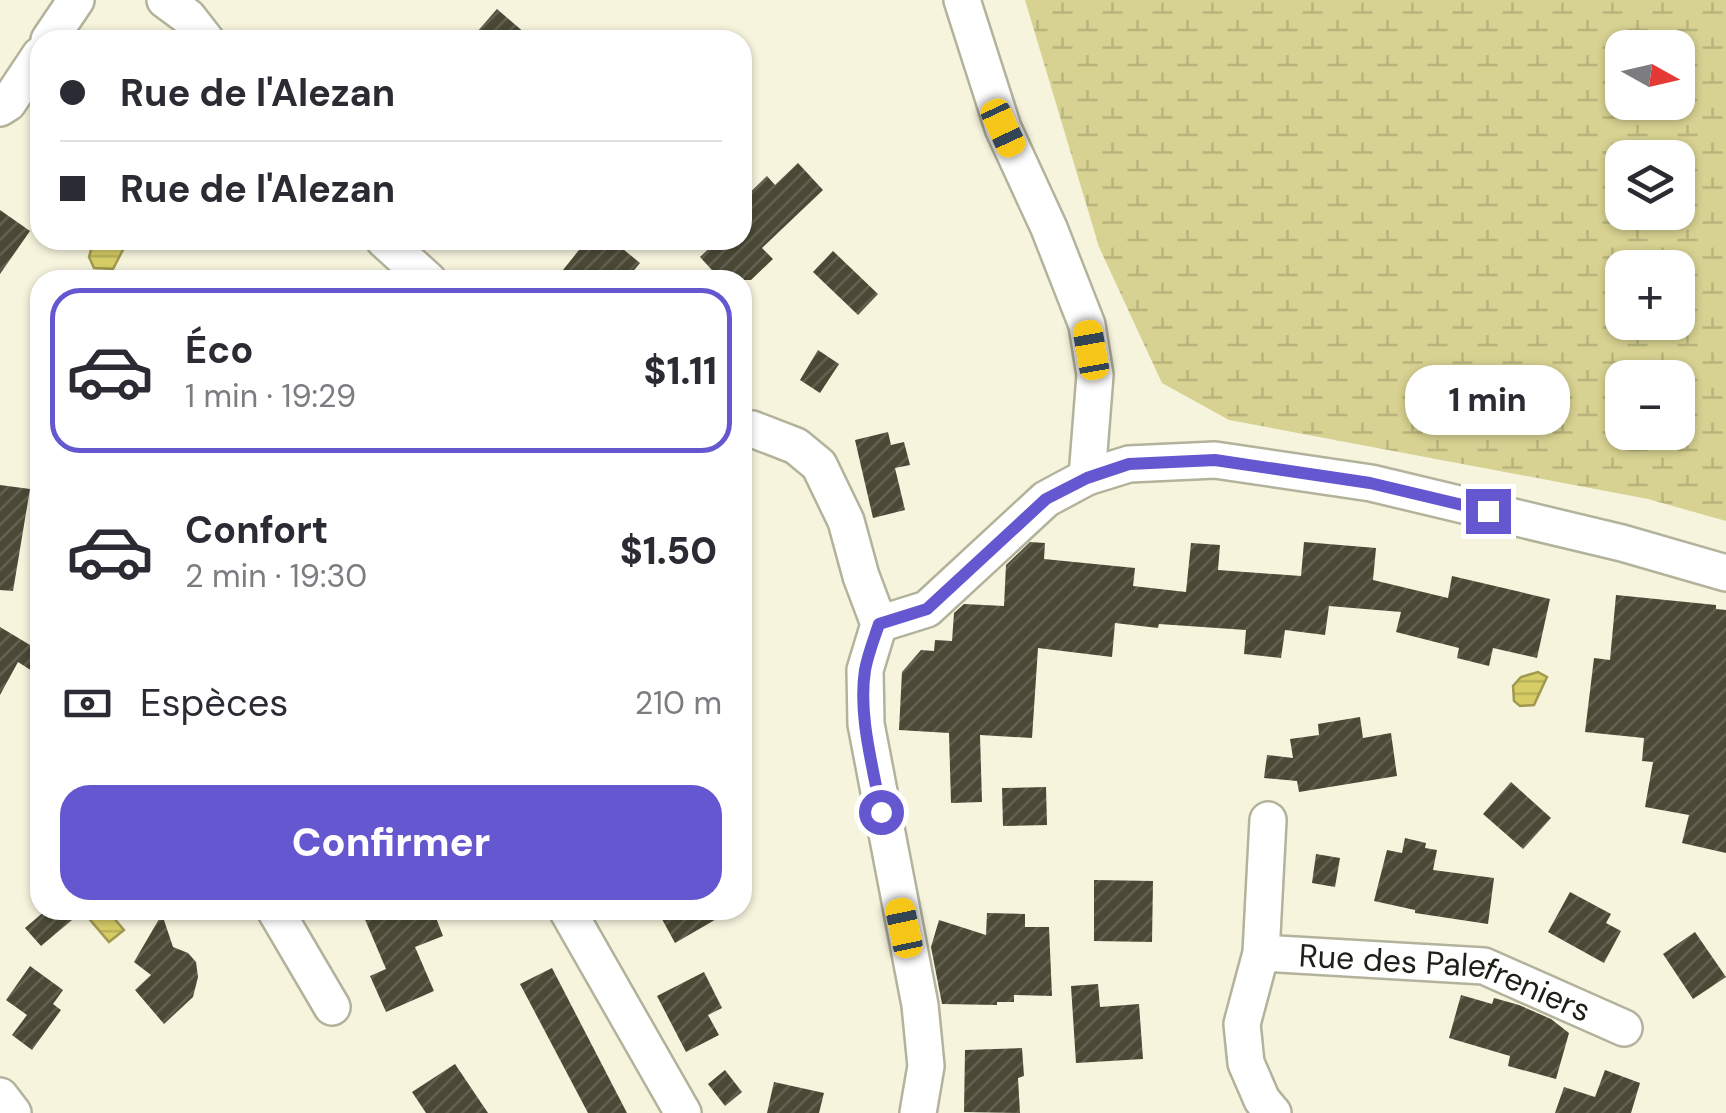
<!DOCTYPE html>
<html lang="fr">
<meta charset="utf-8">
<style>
body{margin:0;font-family:"DM Sans",sans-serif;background:#f2f2f3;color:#2b2b33;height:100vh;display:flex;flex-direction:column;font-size:38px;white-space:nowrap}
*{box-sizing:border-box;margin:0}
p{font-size:32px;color:#7c7c81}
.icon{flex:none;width:55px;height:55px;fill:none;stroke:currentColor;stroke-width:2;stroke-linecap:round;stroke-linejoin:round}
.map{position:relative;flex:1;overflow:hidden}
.details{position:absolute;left:30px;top:270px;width:722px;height:650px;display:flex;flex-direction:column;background:#fff;border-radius:30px;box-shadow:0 2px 8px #0004}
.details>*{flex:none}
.hud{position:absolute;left:30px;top:30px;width:722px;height:220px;border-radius:30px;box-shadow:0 2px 8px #0004;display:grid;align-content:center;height:220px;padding:0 30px;background:#fff}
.needle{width:65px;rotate:98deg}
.tools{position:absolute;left:1605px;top:30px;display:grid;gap:20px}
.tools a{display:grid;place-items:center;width:90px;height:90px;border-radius:20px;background:#fff;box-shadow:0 2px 8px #0004;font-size:50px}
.end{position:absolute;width:45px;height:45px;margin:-22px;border:12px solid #6557d0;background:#fff;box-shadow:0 0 0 5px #fff}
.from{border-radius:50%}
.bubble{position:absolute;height:70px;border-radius:30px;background:#fff;box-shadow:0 2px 8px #0004;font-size:32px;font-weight:800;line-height:70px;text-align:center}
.car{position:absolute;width:30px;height:60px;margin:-30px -15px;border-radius:12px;box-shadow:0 0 8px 2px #0007;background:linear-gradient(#f5c518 24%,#345 0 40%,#f5c518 0 76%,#345 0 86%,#f5c518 0)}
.hud b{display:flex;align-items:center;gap:35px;height:95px;font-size:38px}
.hud b+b{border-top:2px solid #e1e1e2}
.hud i{width:25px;height:25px;background:#2b2b33}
ul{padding:18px 0 0;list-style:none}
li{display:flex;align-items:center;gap:30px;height:165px;margin:0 20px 15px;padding:0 10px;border:5px solid transparent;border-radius:30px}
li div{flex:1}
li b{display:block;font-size:38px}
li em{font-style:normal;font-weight:800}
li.active{border-color:#6557d0}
li>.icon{width:90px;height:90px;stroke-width:1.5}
.pay{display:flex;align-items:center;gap:25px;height:110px;padding:0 30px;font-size:38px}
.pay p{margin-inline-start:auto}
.cta{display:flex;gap:20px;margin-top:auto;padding:20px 30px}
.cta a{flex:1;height:115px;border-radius:30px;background:#6557d0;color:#fff;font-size:40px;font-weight:800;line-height:115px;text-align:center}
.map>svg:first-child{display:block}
.wetland{fill:url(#wetland-marsh);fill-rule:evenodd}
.water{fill:url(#water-rules);stroke:#a0994f;stroke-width:2.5}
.building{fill:url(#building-hatch)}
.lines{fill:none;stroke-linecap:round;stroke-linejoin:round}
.minor-casing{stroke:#b3b29b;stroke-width:40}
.minor{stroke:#fff;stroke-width:35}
.route{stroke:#6557d0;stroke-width:12}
.labels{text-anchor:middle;stroke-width:10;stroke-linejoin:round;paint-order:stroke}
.street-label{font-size:32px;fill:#212018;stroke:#fff}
</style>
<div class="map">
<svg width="1726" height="1113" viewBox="0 0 1726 1113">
<defs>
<pattern id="wetland-marsh" width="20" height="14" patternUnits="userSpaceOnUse" patternTransform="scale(2.5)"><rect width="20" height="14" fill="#d7d291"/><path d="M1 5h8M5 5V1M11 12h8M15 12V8" fill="none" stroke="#b8b47c"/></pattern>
<pattern id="water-rules" width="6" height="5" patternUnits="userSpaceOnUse" patternTransform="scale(2.5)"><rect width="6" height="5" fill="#d6cd67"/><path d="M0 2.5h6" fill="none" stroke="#b7b059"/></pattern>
<pattern id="building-hatch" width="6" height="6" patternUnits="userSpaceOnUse" patternTransform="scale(2.5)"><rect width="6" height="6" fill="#4b4936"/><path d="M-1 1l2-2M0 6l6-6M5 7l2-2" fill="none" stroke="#626050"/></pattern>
</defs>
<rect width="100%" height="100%" fill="#f6f4dd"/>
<!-- wetland -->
<path class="wetland" d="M1025,0H1726V521L1648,499L1229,420L1162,383L1099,247ZM1622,48H1678V102H1622ZM1622,158H1678V212H1622ZM1622,268H1678V322H1622ZM1622,378H1678V432H1622Z"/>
<!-- water -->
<g class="water">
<polygon points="94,240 128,240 113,269 94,268 89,257"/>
<polygon points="1538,672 1547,677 1534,705 1520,706 1514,701 1513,686 1521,677"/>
<polygon points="89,910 107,910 124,930 109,942 85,914"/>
</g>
<!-- building -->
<g class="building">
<polygon points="497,9 533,40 470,40"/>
<polygon points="798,163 823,190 762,248 773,259 751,280 721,280 700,257 718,240 742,240 742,200 767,176 775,185"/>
<polygon points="0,210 30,231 0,274"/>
<polygon points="587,240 612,240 640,263 626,280 555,280"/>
<polygon points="833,251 878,294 858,315 813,272"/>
<polygon points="818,350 839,364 820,393 800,380"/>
<polygon points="888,432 891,445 904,442 910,465 895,468 905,510 873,518 855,440"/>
<polygon points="0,485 30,489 13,591 0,590"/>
<polygon points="1030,542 1045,543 1044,559 1135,568 1133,586 1186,592 1191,543 1220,545 1218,570 1301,576 1304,542 1376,548 1373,580 1448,598 1452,576 1550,599 1537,658 1493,648 1489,666 1457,658 1459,648 1396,632 1401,612 1329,606 1325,635 1285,630 1281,658 1244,654 1246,630 1159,624 1158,628 1115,623 1112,657 1038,648 1032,738 980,735 982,802 951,803 949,733 899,730 902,672 921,650 934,651 935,640 952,641 954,613 964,604 1004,606 1006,565"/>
<polygon points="1616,595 1716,605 1716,609 1726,610 1726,853 1682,843 1689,815 1645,807 1653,762 1642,761 1644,738 1585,732 1594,658 1610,660"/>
<polygon points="0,627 40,651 40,676 18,662 0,695"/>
<polygon points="1360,717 1363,738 1391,733 1397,776 1299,792 1297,781 1264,778 1267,755 1293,758 1290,739 1319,735 1318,724"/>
<polygon points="1511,782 1551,818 1523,849 1483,814"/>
<polygon points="1046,787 1047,825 1003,826 1002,788"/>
<polygon points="1405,838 1426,843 1425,848 1437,850 1433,870 1494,878 1488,924 1415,913 1415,910 1374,901 1387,850 1402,853"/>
<polygon points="1316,854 1340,858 1335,887 1312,883"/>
<polygon points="1094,880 1153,881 1152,942 1094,941"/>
<polygon points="1570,892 1611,914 1606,923 1621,931 1604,963 1548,932"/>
<polygon points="46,910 84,910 41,946 25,928"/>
<polygon points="361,910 433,910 443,936 415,947 434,991 386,1012 370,976 386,969"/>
<polygon points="657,910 732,910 675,943"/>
<polygon points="987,913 1025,914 1025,927 1049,927 1052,996 1014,995 1014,1002 997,1002 997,1005 942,1004 931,947 939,920 986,935"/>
<polygon points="162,914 173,947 188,953 196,962 198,977 193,997 164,1024 135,990 151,975 134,962"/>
<polygon points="1695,932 1726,977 1693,999 1663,954"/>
<polygon points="30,966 63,990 53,1004 61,1010 32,1050 12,1035 27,1015 6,1000"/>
<polygon points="552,968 627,1113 588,1113 520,984"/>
<polygon points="704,972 722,1008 708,1015 719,1035 686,1052 657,996"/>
<polygon points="1098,984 1100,1007 1139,1004 1143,1059 1076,1063 1071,986"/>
<polygon points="1461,995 1492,1004 1494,998 1519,1005 1551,1019 1569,1033 1556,1079 1508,1066 1510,1056 1449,1038"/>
<polygon points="1022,1048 1024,1076 1018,1078 1020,1113 964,1112 965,1050"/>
<polygon points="455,1064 488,1113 426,1113 412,1092"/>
<polygon points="725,1070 742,1092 725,1106 708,1084"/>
<polygon points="1605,1070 1640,1083 1631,1113 1555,1113 1564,1087 1595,1097"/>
<polygon points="774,1082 824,1093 819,1113 767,1113"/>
</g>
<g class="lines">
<defs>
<g id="minor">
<polyline points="165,0 188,17 206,40"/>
<polyline points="962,0 1003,128 1049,228 1087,325 1095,375 1087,477"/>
<polyline points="49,40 76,0"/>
<polyline points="0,108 8,103 40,55"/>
<polyline points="384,240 428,280"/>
<polyline points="742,429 752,429 796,446 819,465 846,521 861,576 879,624 865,670 866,724 920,1005 926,1066 918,1113"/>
<polyline points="879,624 927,609 1046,499 1087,477 1129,464 1215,460 1371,483 1622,543 1726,573"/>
<polyline points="1268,820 1261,953 1242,1024 1246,1063 1262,1100 1273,1113"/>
<polyline points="275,910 332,1007"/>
<polyline points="567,910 683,1113"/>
<path id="s1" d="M1261,953L1484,966L1624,1028"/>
<polyline points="0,1096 13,1113"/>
</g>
</defs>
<!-- minor casing -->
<use href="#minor" class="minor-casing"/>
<!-- minor -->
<use href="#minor" class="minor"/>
</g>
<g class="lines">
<!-- route -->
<path class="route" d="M881,812C873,766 858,716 865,670C868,654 874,639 879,624L927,609L1046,499L1087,478L1129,464L1215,460L1370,483L1488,511"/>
</g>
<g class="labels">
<!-- street labels -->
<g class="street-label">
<text dy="11" stroke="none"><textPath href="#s1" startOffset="188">Rue des Palefreniers</textPath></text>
</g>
</g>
</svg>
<div class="tools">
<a><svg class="needle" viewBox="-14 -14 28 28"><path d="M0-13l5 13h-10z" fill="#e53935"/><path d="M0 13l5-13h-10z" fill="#7c7c81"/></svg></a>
<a><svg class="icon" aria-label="layers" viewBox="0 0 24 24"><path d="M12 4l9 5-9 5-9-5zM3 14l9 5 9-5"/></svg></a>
<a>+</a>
<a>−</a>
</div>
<i class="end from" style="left:881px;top:812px"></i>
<i class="end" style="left:1488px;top:511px"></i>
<div class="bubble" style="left:1405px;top:365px;width:165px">1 min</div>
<i class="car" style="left:1003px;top:128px;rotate:155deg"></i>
<i class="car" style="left:1091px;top:350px;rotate:350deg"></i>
<i class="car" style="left:904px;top:928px;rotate:348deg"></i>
<div class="hud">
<b><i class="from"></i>Rue de l'Alezan</b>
<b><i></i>Rue de l'Alezan</b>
</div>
<section class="details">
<ul>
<li class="active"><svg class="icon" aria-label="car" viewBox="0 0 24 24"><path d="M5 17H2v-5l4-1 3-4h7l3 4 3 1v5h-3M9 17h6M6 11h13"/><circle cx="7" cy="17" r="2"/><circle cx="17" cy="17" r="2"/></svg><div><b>Éco</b><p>1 min · 19:29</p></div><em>$1.11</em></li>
<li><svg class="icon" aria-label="car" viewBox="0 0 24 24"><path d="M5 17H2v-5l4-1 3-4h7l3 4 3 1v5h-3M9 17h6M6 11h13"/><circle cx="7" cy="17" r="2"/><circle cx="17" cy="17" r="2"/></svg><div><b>Confort</b><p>2 min · 19:30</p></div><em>$1.50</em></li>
</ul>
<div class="pay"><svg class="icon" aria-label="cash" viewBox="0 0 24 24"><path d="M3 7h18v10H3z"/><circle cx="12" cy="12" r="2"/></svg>Espèces<p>210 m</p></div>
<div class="cta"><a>Confirmer</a></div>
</section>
</div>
